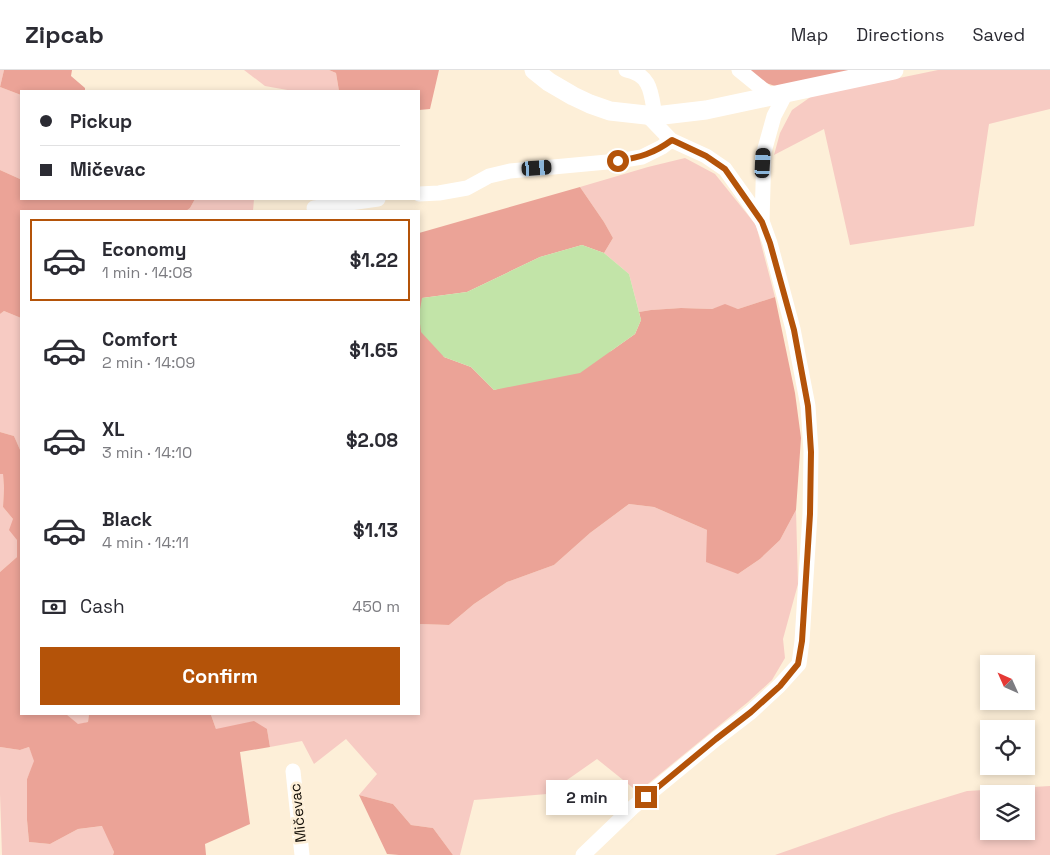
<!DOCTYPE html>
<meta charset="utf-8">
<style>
body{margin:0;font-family:"Space Grotesk",sans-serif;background:#f2f2f3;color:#2b2b33;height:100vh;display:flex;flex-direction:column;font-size:19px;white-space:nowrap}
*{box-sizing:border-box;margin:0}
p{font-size:16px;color:#7c7c81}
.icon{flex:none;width:28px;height:28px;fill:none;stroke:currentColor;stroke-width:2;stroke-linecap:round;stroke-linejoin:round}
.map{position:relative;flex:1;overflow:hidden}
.drawer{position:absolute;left:20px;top:140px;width:400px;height:505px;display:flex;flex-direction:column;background:#fff;border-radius:0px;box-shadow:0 2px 8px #0003}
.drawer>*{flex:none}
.guide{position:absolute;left:20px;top:20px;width:400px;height:110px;border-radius:0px;box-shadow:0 2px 8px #0003;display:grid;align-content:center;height:110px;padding:0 20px;background:#fff}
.needle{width:32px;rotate:315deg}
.fabs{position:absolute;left:980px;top:585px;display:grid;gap:10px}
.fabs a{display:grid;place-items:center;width:55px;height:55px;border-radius:0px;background:#fff;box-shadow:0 2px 8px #0003;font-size:25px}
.end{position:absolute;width:22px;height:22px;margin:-11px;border:6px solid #b45309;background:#fff;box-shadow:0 0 0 2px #fff}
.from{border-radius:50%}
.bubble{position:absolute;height:35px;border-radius:0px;background:#fff;box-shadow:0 2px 8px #0003;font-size:16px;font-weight:800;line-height:35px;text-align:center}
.car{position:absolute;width:15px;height:30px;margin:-15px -8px;border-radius:6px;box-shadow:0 0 4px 1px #0007;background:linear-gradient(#222 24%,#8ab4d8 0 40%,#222 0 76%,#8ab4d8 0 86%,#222 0)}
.guide b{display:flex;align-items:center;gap:18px;height:48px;font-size:19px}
.guide b+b{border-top:1px solid #e1e1e2}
.guide i{width:12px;height:12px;background:#2b2b33}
ul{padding:9px 0 0;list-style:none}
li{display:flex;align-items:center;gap:15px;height:82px;margin:0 10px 8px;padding:0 10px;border:2px solid transparent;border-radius:0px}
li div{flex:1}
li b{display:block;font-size:19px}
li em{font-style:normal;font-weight:800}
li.selected{border-color:#b45309}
li>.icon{width:45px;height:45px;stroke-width:1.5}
.pay{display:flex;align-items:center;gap:12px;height:55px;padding:0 20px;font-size:19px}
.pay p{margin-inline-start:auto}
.cta{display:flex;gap:10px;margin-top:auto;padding:10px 20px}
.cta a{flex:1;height:58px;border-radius:0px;background:#b45309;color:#fff;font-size:20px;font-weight:800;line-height:58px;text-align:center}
header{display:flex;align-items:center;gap:30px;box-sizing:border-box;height:70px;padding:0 25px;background:#fff;border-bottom:1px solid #e1e1e2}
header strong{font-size:24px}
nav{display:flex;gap:28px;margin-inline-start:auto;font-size:18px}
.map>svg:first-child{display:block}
.green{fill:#f7cbc3;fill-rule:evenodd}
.forest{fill:#eba397}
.water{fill:#c2e4a8}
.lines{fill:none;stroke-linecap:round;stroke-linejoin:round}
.minor{stroke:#fff;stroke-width:15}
.major{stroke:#fff;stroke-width:19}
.route{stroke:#b45309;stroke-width:6}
.labels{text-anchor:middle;stroke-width:5;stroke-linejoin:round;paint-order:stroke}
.street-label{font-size:15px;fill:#140f08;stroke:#fdefd8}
</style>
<header>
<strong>Zipcab</strong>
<nav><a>Map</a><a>Directions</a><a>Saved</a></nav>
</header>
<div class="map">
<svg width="1050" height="785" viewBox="0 0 1050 785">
<rect width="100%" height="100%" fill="#fdefd8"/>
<!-- green -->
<g class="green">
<polygon points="0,0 4,0 0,17 21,25 20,109 0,100"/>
<polygon points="244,0 329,0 336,3 339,21 293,21 265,16"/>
<polygon points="938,0 1050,0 1050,39 989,54 974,156 850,175 824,59 774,85 780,63 792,40 812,26"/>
<polygon points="685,88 715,104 756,155 775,227 738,239 725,235 712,239 681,238 651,240 639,242 629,204 604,183 613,168 604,152 580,117 648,97"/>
<polygon points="195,129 254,129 253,141 186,141 190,138"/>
<polygon points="4,241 21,248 21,382 14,366 0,362 0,244"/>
<polygon points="3,403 4,418 3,437 13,449 17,470 17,487 0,502 0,404"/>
<polygon points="629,434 654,437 707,460 738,504 760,489 780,470 796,440 798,514 783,569 785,588 772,610 748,632 638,722 597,689 547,724 474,730 460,785 453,785 433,758 411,755 393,734 359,725 377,704 346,669 314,694 302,671 270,677 267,659 216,659 211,645 208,644 419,644 419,554 449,555 474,534 507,512 554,495 590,463"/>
<polygon points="66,644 89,644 88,652 78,655"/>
<polygon points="0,677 20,680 29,677 35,691 27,709 27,750 29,772 50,774 78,759 103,756 114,782 113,785 2,785 0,724"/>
<path d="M1050,716V785H775L892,744L967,721ZM989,724H1026V761H989Z"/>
</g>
<!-- forest -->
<g class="forest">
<polygon points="4,0 72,0 71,6 85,18 85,21 21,21 21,25 0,17"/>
<polygon points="329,0 439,0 430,39 419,40 419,21 339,21 336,3"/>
<polygon points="750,0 864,0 781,18 763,12"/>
<polygon points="0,100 20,109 21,107 21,129 195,129 190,138 186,141 21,141 21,248 4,241 0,244"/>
<polygon points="580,117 604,152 613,168 604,183 582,175 540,187 467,222 422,228 444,287 471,297 494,320 611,281 635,264 641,250 639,242 651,240 681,238 712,239 725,234 738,239 775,227 795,323 801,368 796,440 780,470 760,489 738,504 706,492 707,460 654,437 629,434 590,463 554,495 507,512 474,534 449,555 419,554 419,163"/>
<polygon points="0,362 14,366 21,382 21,644 66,644 78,654 88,652 89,644 208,644 211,645 216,659 254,651 267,659 270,677 240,682 250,754 205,774 206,785 113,785 114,782 102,756 78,759 50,774 29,772 27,750 27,709 34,691 29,677 20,680 0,677 0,502 17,487 17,470 9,460 13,449 3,437 4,418 3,404 0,404"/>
<polygon points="359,725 393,734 411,755 433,758 453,785 399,785 387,784"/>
</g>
<!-- water -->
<polygon class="water" points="582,175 604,183 629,204 641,250 635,264 580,303 494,320 471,297 444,287 421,262 419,245 422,228 467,222 540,187"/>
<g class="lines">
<!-- minor -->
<g class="minor">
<path d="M626,0C652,5 651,24 655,46"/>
<polyline points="739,0 771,26"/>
<polyline points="647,45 671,70 706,86 725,99 762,151"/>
<polyline points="419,124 439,123 467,118 489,106 510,101 618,91 642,87 662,77 671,70"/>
<polyline points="314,138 378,129"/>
<polyline points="293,701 302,785"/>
<polyline points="583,785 632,738 716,669 751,642 779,616 799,594 802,571 810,444 811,381 808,336 793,259 770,173 762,151 764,82 774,46 786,23"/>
</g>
<!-- major -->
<polyline class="major" points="534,0 549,12 573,26 590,34 610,41 655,46 706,40 894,0"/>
</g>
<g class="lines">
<!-- route -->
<path class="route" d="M618,91C640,87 653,84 672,70L706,86L725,99L762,152L770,173L794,260L808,336L811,382L810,444L802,571L798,594L780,616L751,642L716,669L646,727"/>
</g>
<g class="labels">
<!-- street labels -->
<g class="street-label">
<text transform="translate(298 743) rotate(-96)" y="5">Mičevac</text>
</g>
</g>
</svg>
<div class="fabs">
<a><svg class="needle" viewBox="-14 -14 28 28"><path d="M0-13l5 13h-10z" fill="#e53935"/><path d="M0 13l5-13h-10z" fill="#7c7c81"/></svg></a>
<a><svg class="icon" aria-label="locate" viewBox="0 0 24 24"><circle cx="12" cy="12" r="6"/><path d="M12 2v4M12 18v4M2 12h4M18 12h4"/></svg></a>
<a><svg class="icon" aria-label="layers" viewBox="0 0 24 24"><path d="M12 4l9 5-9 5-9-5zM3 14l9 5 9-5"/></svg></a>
</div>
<i class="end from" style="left:618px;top:91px"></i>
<i class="end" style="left:646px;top:727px"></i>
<div class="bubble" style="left:546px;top:710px;width:82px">2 min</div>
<i class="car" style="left:763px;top:93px;rotate:3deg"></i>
<i class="car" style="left:537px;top:98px;rotate:86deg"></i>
<div class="guide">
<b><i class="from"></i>Pickup</b>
<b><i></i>Mičevac</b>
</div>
<section class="drawer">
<ul>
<li class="selected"><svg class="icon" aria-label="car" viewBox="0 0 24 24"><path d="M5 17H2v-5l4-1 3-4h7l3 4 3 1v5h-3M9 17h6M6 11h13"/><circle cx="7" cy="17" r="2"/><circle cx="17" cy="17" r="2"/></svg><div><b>Economy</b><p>1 min · 14:08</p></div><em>$1.22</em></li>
<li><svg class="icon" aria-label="car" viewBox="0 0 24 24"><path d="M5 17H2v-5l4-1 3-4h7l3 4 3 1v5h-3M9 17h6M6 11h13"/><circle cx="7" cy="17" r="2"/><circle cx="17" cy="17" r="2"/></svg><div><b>Comfort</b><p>2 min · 14:09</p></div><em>$1.65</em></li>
<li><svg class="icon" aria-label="car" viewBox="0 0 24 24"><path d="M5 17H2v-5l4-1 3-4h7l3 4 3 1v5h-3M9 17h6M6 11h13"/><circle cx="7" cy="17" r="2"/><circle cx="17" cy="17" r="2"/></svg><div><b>XL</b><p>3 min · 14:10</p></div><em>$2.08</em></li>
<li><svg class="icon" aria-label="car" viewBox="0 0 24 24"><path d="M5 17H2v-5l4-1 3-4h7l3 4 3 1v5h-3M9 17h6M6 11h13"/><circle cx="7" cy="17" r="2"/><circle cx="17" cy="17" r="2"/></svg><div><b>Black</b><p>4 min · 14:11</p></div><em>$1.13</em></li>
</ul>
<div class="pay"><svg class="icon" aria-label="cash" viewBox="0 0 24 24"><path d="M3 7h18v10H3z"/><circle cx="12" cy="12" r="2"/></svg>Cash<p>450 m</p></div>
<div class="cta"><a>Confirm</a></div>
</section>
</div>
